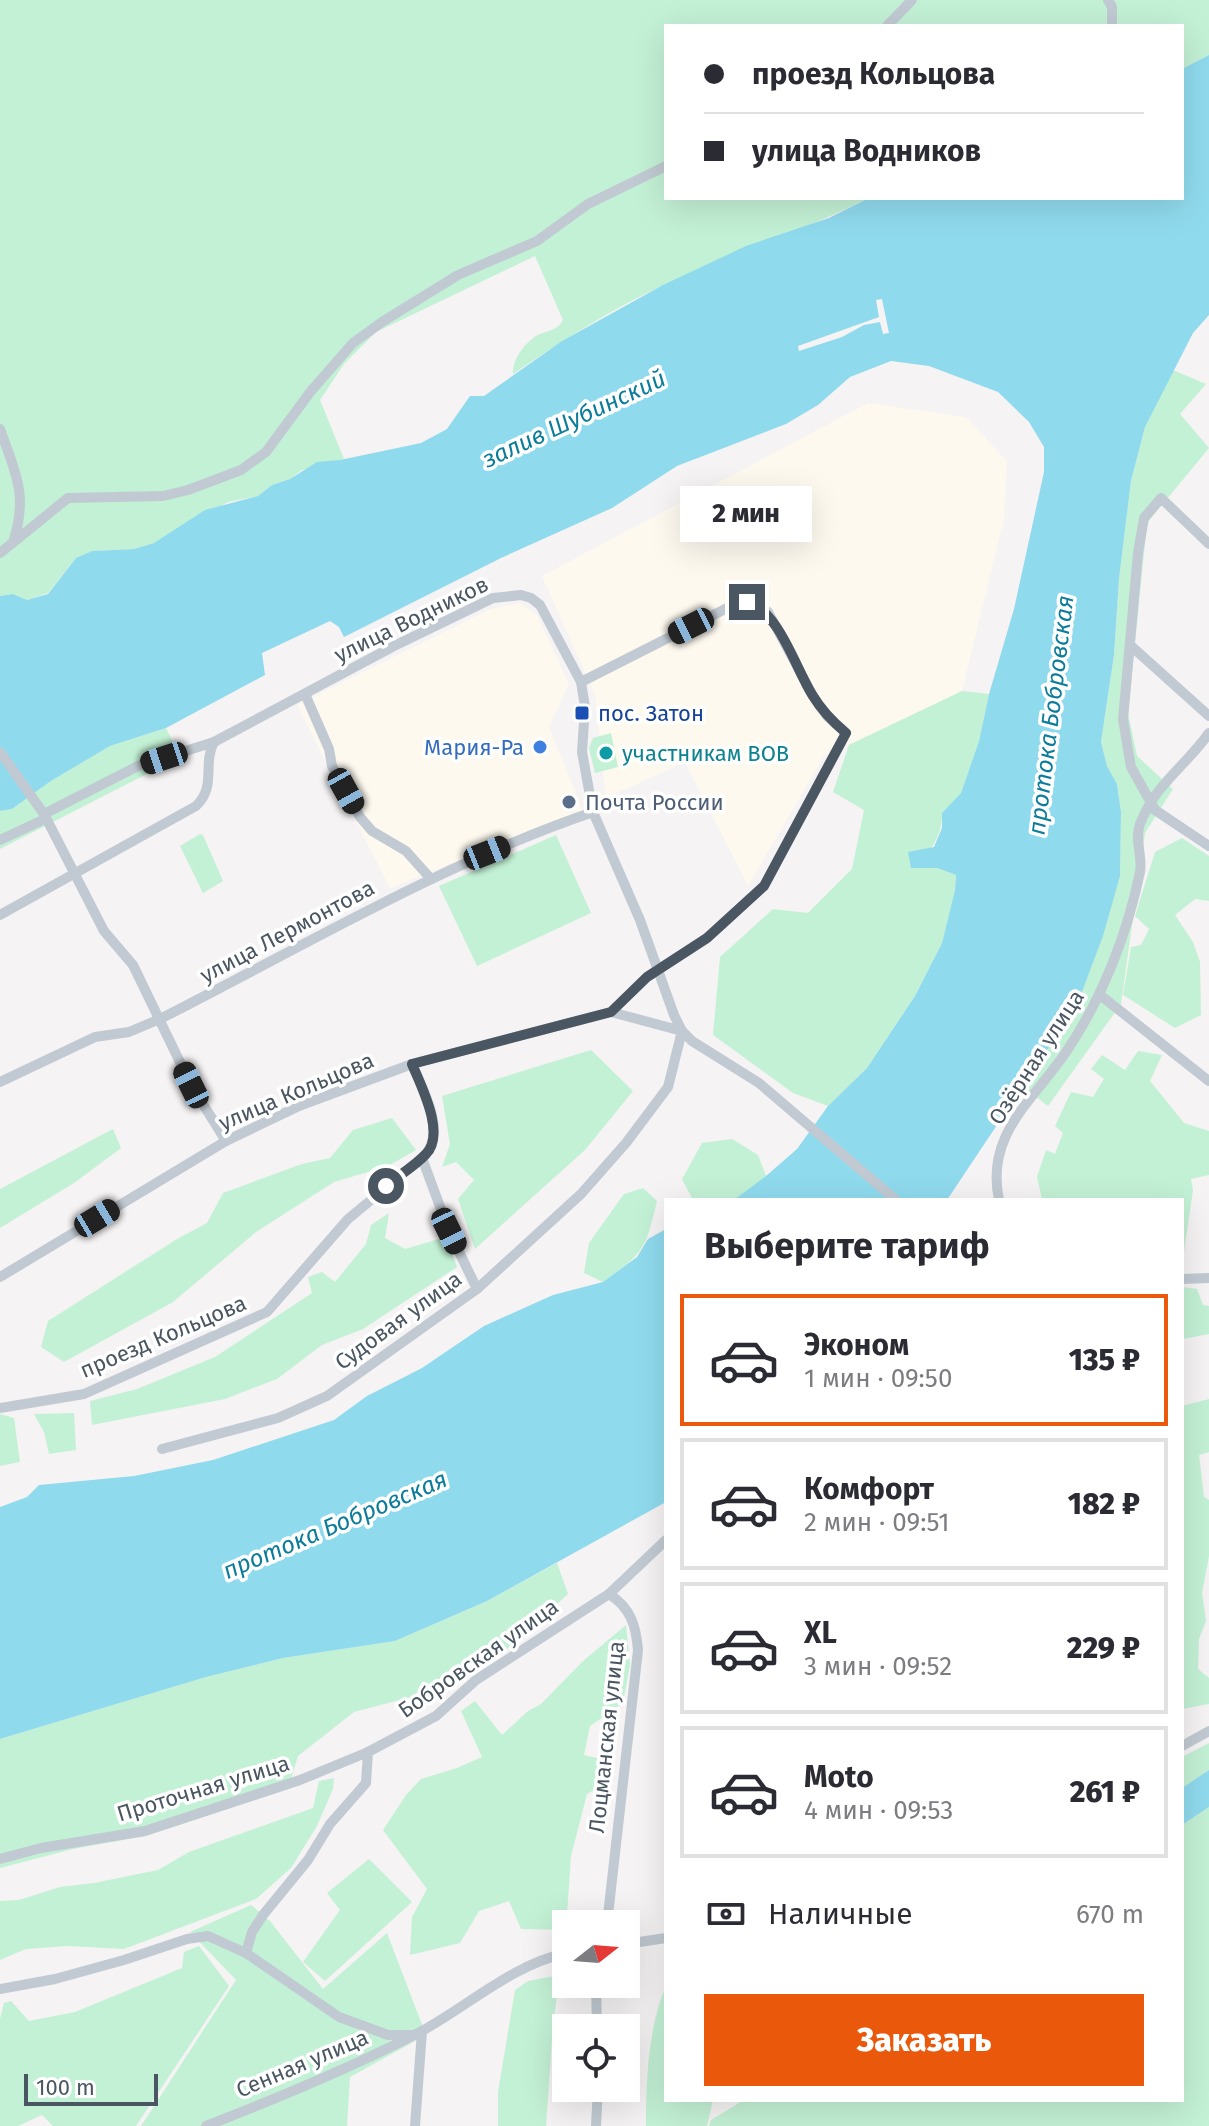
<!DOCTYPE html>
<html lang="ru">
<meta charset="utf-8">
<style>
body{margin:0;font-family:"Fira Sans",sans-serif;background:#f7f7f7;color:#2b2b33;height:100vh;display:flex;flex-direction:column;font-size:30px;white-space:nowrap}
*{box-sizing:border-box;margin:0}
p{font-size:26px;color:#7c7c81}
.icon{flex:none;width:44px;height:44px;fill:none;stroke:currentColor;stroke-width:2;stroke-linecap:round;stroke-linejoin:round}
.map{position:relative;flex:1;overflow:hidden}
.sheet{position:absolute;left:664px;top:1198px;width:520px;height:904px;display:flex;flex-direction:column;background:#fff;border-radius:0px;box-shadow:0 8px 32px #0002}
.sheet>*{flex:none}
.banner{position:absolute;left:664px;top:24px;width:520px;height:176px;border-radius:0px;box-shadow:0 8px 32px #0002;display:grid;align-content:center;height:176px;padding:0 40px;background:#fff}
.needle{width:52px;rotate:73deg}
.buttons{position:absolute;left:552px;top:1910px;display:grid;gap:16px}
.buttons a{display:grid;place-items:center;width:88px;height:88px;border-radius:0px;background:#fff;box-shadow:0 8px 32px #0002;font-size:40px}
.scale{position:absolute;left:24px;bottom:20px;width:134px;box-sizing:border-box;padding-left:8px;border:4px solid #4a5661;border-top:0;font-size:22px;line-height:28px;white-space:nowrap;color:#4a5661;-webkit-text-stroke:6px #fff;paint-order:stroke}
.end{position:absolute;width:36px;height:36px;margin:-18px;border:10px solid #4a5661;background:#fff;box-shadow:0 0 0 4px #fff}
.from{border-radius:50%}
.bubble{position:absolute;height:56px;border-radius:0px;background:#fff;box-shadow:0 8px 32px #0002;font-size:26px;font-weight:800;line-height:56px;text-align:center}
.car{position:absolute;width:24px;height:48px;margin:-24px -12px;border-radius:10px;box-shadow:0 0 6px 2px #0007;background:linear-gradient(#222 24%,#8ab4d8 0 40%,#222 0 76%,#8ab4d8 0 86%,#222 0)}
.banner b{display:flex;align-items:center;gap:28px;height:76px;font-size:30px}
.banner b+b{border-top:2px solid #e1e1e2}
.banner i{width:20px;height:20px;background:#2b2b33}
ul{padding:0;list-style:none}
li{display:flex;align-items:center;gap:24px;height:132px;margin:0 16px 12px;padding:0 24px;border:4px solid #e1e1e2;border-radius:0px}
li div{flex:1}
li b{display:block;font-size:30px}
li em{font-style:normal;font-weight:800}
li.selected{border-color:#ea580c}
li>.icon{width:72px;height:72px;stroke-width:1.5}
h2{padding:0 40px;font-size:36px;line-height:96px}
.pay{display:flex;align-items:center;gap:20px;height:88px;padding:0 40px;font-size:30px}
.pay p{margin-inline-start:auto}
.button{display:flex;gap:16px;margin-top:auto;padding:16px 40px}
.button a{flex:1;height:92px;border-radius:0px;background:#ea580c;color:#fff;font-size:32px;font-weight:800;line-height:92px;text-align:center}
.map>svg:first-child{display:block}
.commercial{fill:#fdf9ef}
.green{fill:#c3f1d5}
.water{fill:#90daee}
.pier{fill:#f5f3f3}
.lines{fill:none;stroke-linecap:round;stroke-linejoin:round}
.minor{stroke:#c1cad2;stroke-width:10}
.route{stroke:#4a5661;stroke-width:10}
.transit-dot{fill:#1a4fb4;stroke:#fff;stroke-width:3}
.shop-dot{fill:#3f7fe0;stroke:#fff;stroke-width:3}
.culture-dot{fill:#0f9aa8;stroke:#fff;stroke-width:3}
.service-dot{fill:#5c6f8a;stroke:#fff;stroke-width:3}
.labels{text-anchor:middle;stroke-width:7;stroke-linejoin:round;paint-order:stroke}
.street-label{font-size:22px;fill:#4a5661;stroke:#fff}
.transit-label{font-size:22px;fill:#164399;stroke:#fff;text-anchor:start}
.shop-label{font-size:22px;fill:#366cbe;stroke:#fff;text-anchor:end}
.culture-label{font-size:22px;fill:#0d838f;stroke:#fff;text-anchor:start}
.service-label{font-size:22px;fill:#4e5e75;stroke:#fff;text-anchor:start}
.water-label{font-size:24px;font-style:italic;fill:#0c7c9b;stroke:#fff}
</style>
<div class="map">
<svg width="1209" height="2126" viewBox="0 0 1209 2126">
<rect width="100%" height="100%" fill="#f5f3f3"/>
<!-- commercial -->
<g class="commercial">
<polygon points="868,403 966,417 1007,461 1004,519 962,691 824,756 748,886 685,762 606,798 595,695 542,576"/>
<polygon points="520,603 537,615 569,684 549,727 583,811 390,888 297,705 490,609"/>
</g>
<!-- green -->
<g class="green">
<path d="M0,0H1209V55L1182,69V26H666V198H869C803,230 734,255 666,284C613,308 561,341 513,374C512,360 524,344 536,336C547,330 556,332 563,320L535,256L376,332L344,364L320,400L344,459L302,470L290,479L272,485L258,496L228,502L154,543L134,549L92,551L76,558L48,593L27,600L13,594L0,596Z"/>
<polygon points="1173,370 1206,384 1180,414 1209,448 1147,523 1128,713 1137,756 1173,789 1145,833 1121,1004 1048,1106 1022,1086 1077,1005 1120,876 1121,812 1117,784 1107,766 1101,742 1114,655 1119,579 1131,481 1145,427"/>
<path d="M962,691L989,694L979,741L961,793L942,813C942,839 930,851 912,868H937L956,875L955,890L942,943L915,996L867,1068L828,1106L793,1093L713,1035L720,957L773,909L808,913L852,869L864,810L833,792L849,745Z"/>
<polygon points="166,728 180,757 0,849 0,811 12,809 51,781 110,746"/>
<polygon points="611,733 618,767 595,773 589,748 593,738"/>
<polygon points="200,834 203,835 223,881 203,893 180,846"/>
<polygon points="556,835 591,913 477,966 439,886"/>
<polygon points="1182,838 1209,856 1209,901 1195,899 1175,915 1193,942 1200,962 1201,1015 1175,1028 1123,995 1131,947 1141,945 1149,929 1135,916 1155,852"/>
<polygon points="591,1050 633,1091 585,1150 475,1249 458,1199 474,1180 456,1162 442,1167 450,1144 442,1096"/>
<polygon points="1138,1051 1162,1055 1150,1081 1184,1123 1209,1131 1209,1175 1191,1179 1193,1190 1184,1252 1182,1200 1042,1199 1037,1177 1046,1150 1055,1154 1063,1133 1055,1126 1071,1092 1093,1097 1104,1079 1091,1069 1102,1055 1125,1070"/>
<polygon points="392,1118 416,1150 388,1166 334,1182 256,1232 173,1302 64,1362 41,1347 48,1321 177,1239 207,1223 223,1193 302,1164 330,1158 353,1130"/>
<polygon points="113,1129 121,1148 74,1183 0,1228 0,1189"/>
<polygon points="732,1139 758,1155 766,1176 738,1199 693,1200 682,1179 702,1143"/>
<path d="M643,1188L657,1201C645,1251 644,1252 603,1282L584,1273L589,1243L624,1194Z"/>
<polygon points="389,1213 385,1238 405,1249 446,1237 457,1267 363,1329 322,1345 277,1379 225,1399 92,1425 90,1401 137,1389 215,1357 312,1293 308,1277 322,1272 335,1282 366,1244 371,1225"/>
<polygon points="1182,1287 1197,1289 1203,1305 1209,1306 1209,1334 1182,1339"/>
<polygon points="1209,1399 1209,1452 1199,1455 1204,1497 1209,1500 1209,1556 1202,1593 1206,1621 1199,1639 1198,1669 1209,1678 1209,1704 1182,1709 1182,1406"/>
<polygon points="74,1413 76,1450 49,1454 44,1432 34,1414"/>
<polygon points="0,1414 14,1418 20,1462 0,1466"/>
<polygon points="557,1563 568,1594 497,1658 430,1692 354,1712 298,1756 288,1789 145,1836 73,1849 0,1868 0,1739 206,1677 283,1658 395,1641 487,1601"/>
<polygon points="626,1625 630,1665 623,1703 590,1726 584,1755 612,1762 609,1781 587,1794 571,1856 566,1930 521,1929 509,1901 479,1911 460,1943 410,1955 412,1917 427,1889 383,1830 406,1795 421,1779 457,1768 482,1757 461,1711 475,1701 502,1735 528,1711 541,1704 583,1661"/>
<polygon points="1209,1743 1209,1770 1182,1788 1182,1757"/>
<polygon points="334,1778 333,1789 317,1826 291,1868 256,1899 124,1949 67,1946 26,1949 0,1960 0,1901 19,1900 60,1887 94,1883 158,1870 189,1852 313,1808 319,1781"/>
<polygon points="1209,1807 1209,2126 709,2126 711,2120 744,2100 1182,2100 1182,1825"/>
<polygon points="369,1859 412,1902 325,1981 303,1962 340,1910 327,1893"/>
<polygon points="251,1905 270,1921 323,1989 387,1933 426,2035 350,2077 347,2126 141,2126 236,1980 190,1932"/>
<polygon points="199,1946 229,1986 136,2126 53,2126 42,2115 18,2126 0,2126 0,2019 4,2003 11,2001 29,2021 75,2012 182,1968 184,1952"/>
<polygon points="560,1975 553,2024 546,2126 498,2126 498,2092 515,1990 528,1981"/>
<path d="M666,1985V2100H713L707,2126H646C646,2079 648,2029 666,1985Z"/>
</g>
<!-- water -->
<g class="water">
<polygon points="1209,55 1209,315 1193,333 1145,427 1131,481 1119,579 1114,655 1101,742 1107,766 1117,784 1121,812 1120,876 1103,936 1077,1005 947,1200 734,1200 766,1176 797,1149 828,1106 867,1068 915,996 942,943 955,890 956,875 937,868 911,868 908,852 934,847 942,828 942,813 961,793 979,741 989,694 1014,609 1044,472 1044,447 1029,422 998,392 929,366 891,361 850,377 818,405 786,424 677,466 612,508 501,558 344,637 339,627 330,621 262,653 265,675 166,728 110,746 51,781 12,809 0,811 0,596 13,594 27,600 48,594 76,558 92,551 134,549 154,543 205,510 258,496 272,485 290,479 317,462 340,460 421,443 447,429 470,396 484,396 562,341 663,285 746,246 829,218 869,198 1182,198 1182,69"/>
<polygon points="666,1229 666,1502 487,1601 395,1641 283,1658 206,1677 0,1739 0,1507 27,1497 39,1485 134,1476 213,1460 334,1420 367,1396 422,1368 484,1326 553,1295 603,1282 637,1257 648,1239"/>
<polygon points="1209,1770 1209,1807 1182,1825 1182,1788"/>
</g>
<!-- pier -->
<polygon class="pier" points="882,299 889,333 883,334 880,322 864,325 842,337 799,351 798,346 879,317 876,300"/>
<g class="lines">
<!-- minor -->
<g class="minor">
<polyline points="1108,0 1112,7 1112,26"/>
<polyline points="887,26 912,0"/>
<path d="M0,429C15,472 28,494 14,539"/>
<polyline points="1209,544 1161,498 1144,518 1138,553 1123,719 1131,767 1155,810 1209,846"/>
<polyline points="0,553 68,498 163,496 188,490 241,470 266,452 311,391 353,343 382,322 458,275 537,241 588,204 666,166"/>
<polyline points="1130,645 1209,716"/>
<polyline points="581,682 739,602 756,604 768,612 813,696 827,716 846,733 764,886 707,938 647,977 611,1012"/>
<polyline points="305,694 329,749 332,766 360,817 372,831 406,851 431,879"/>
<polyline points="0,752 44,814 104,931 133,965 191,1085 226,1141"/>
<polyline points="44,814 138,766 214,742"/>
<polyline points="0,840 45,819"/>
<path d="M0,915L196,806C217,786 202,765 214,742L394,646L493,598L521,595L531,598L540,605L581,682L585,707L582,752L593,812L640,920L674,1015L682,1031L692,1041L759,1083L896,1200"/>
<polyline points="1100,995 1209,1081"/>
<path d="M412,1064C423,1091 449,1134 422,1158L449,1231L477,1289"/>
<path d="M0,1082L95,1037L129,1032L160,1019C302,947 441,864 593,812"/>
<path d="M999,1200C985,1134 1033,1101 1066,1052C1102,999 1127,935 1140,872C1143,857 1134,839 1140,824C1156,783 1185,767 1209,733"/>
<polyline points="0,1277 226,1141 299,1106 412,1064 611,1012 682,1031"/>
<polyline points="1182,1279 1209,1278"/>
<polyline points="0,1408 84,1394 267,1312 348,1219 422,1158"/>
<polyline points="162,1449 278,1418 327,1396 477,1289 581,1194 626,1143 668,1087 682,1031"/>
<polyline points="1182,1746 1209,1731"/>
<polyline points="0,1859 41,1848 145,1831 300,1780 368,1752"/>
<path d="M607,1924L638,1650C636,1626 631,1608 609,1594"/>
<polyline points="626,1944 666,1938"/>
<polyline points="246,1953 252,1932 263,1915 308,1860 330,1824 366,1783 368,1752 436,1716 476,1680 609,1594 666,1540"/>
<polyline points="596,1984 597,2028"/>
<polyline points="0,1989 55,1979 124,1960 187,1939 208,1936 246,1953 339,2017 388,2035 414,2035"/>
<path d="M206,2126C278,2098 351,2068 420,2032C468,2006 512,1965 566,1953"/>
<polyline points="415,2126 422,2031"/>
<polyline points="596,2126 598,2088"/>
</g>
</g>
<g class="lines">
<!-- route -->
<path class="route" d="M386,1186C399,1175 415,1166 426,1154C446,1134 421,1086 412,1064L611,1012L647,977L707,938L764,886L846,733C833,722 822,711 813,696C795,668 780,612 747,602"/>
</g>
<!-- markers -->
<rect class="transit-dot" x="574" y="705" width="16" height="16" rx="4"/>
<circle class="shop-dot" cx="540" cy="747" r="8"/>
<circle class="culture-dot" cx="606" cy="753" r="8"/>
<circle class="service-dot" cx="569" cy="802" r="8"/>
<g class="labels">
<!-- street labels -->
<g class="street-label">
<text transform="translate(411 619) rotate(-26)" y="8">улица Водников</text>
<text transform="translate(287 931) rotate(-28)" y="8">улица Лермонтова</text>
<text transform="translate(1036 1057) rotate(-57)" y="8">Озёрная улица</text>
<text transform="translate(296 1091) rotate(-23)" y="8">улица Кольцова</text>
<text transform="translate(398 1320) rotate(-36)" y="8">Судовая улица</text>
<text transform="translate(163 1336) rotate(-23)" y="8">проезд Кольцова</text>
<text transform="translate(478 1658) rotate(-35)" y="8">Бобровская улица</text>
<text transform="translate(606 1737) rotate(-84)" y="8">Лоцманская улица</text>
<text transform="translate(203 1788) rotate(-17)" y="8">Проточная улица</text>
<text transform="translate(302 2063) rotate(-23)" y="8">Сенная улица</text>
</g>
<!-- transit labels -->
<g class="transit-label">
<text x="598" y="721">пос. Затон</text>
</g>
<!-- shop labels -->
<g class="shop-label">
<text x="524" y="755">Мария-Ра</text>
</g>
<!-- culture labels -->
<g class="culture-label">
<text x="622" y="761">участникам ВОВ</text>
</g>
<!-- service labels -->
<g class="service-label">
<text x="585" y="810">Почта России</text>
</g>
<!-- water labels -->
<g class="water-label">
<text transform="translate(574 419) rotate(-25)" y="8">залив Шубинский</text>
<text transform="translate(1051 715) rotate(-83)" y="8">протока Бобровская</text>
<text transform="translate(335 1525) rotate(-23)" y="8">протока Бобровская</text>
</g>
</g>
</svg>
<div class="buttons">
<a><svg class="needle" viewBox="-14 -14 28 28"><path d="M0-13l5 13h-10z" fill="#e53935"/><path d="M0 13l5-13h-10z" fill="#7c7c81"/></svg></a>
<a><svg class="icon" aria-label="locate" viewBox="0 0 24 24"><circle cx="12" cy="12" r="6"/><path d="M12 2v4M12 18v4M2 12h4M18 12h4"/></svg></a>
</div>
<div class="scale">100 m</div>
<i class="end from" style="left:386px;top:1186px"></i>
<i class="end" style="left:747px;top:602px"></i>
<div class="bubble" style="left:680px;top:486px;width:132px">2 мин</div>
<i class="car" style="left:691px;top:626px;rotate:243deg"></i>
<i class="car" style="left:164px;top:758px;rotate:252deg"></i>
<i class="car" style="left:346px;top:791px;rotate:151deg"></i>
<i class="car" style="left:487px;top:853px;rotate:68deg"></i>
<i class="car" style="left:191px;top:1085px;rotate:334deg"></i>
<i class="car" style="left:97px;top:1218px;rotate:59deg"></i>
<i class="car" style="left:449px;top:1231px;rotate:154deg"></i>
<div class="banner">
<b><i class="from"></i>проезд Кольцова</b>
<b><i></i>улица Водников</b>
</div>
<section class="sheet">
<h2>Выберите тариф</h2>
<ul>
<li class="selected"><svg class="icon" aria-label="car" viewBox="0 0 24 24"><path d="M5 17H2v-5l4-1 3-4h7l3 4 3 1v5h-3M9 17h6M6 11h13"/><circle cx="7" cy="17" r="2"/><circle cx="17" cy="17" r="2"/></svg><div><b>Эконом</b><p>1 мин · 09:50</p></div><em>135 ₽</em></li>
<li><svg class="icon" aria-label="car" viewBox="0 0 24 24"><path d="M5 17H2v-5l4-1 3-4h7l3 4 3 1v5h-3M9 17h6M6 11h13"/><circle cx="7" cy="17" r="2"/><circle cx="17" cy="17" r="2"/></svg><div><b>Комфорт</b><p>2 мин · 09:51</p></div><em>182 ₽</em></li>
<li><svg class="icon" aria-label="car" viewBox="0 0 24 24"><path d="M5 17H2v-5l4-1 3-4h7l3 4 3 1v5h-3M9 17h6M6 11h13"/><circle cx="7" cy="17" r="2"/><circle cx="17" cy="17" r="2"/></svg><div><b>XL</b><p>3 мин · 09:52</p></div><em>229 ₽</em></li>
<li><svg class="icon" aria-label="car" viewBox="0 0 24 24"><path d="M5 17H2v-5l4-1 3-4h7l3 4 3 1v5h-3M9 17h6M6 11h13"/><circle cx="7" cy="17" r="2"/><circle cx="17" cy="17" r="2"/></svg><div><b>Moto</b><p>4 мин · 09:53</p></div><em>261 ₽</em></li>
</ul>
<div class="pay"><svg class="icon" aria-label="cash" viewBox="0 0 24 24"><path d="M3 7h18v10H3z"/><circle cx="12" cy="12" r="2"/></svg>Наличные<p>670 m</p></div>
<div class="button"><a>Заказать</a></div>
</section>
</div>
